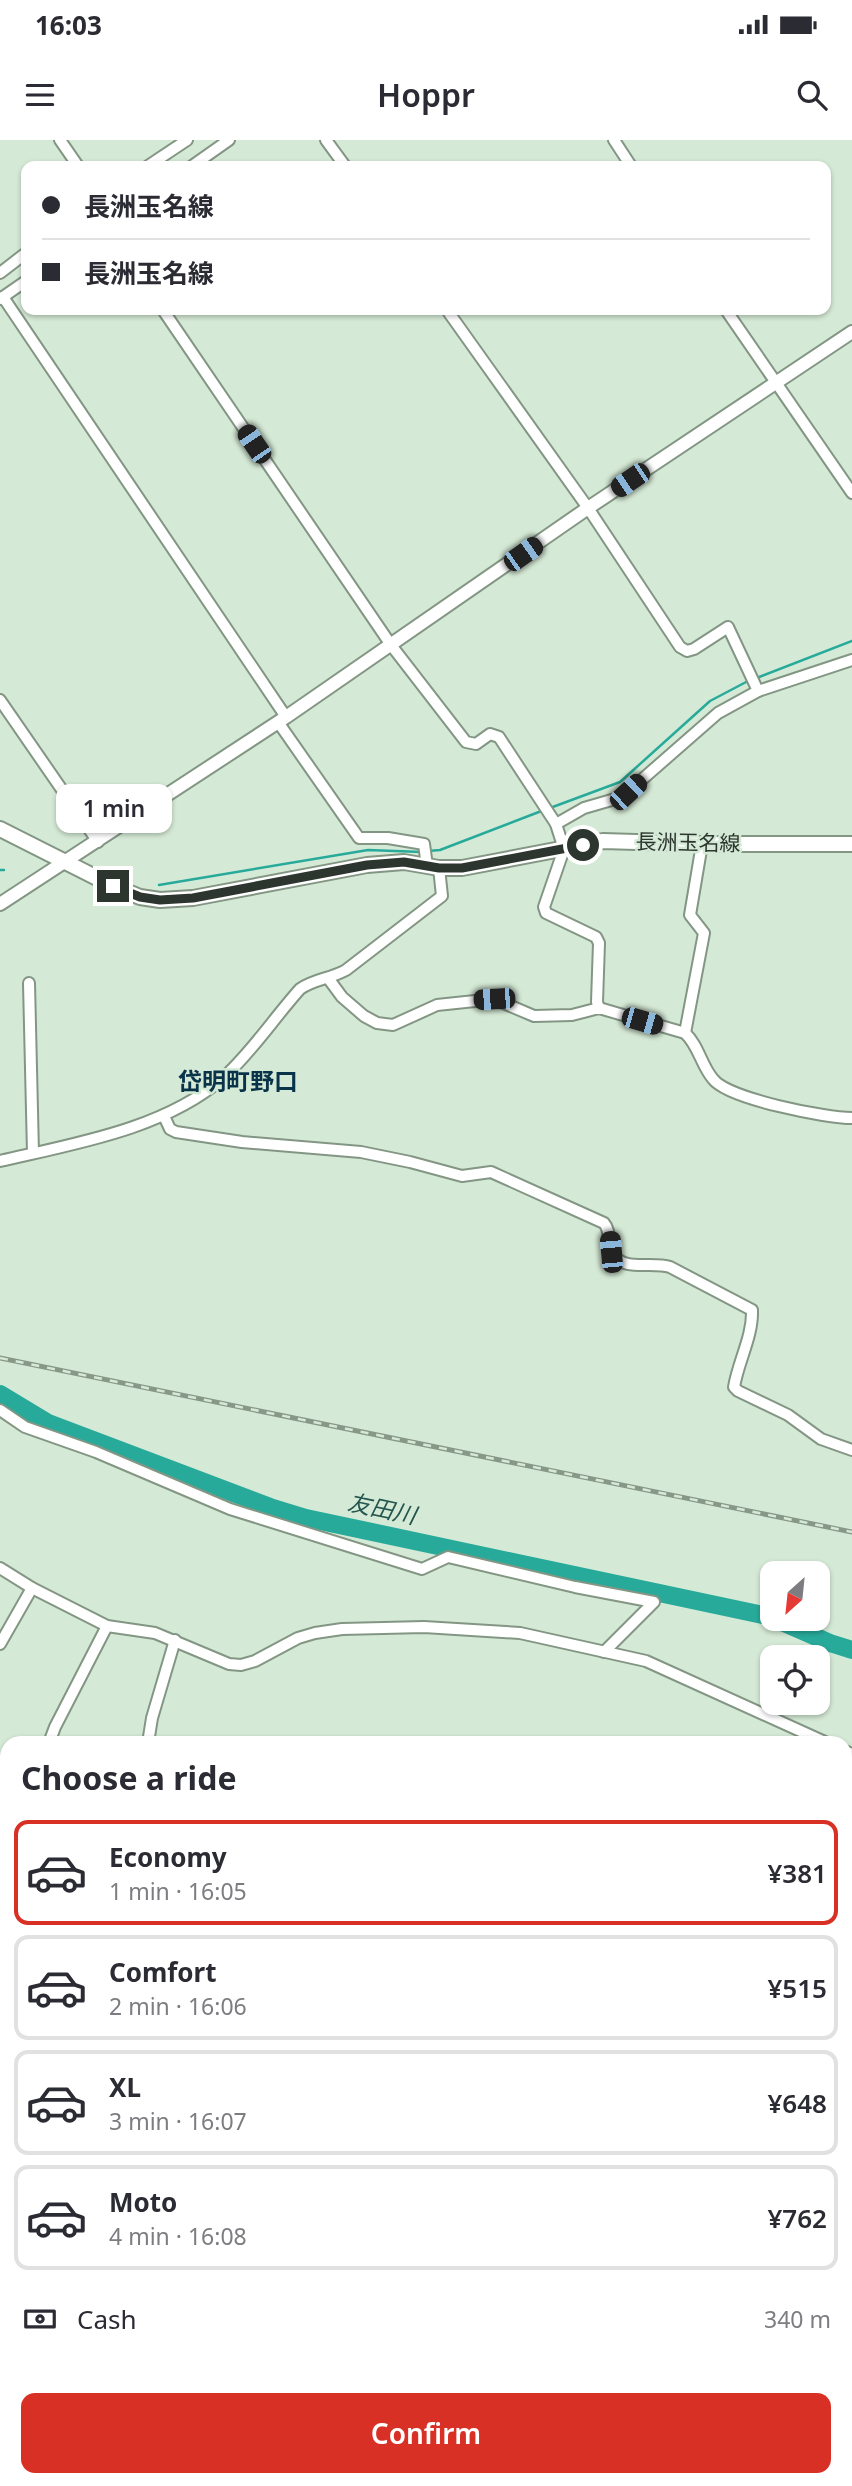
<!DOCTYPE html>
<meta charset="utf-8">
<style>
body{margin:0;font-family:"Noto Sans","Noto Sans JP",sans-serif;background:#f7f7f7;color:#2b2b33;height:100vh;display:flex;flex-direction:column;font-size:26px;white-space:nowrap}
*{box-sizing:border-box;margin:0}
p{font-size:23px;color:#7c7c81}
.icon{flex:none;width:38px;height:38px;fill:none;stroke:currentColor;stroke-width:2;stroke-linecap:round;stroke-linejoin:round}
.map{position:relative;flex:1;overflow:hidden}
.drawer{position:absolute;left:0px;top:1596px;width:852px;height:751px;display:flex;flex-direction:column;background:#fff;border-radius:21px 21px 0 0;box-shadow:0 2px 5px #0004}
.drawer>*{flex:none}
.banner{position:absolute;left:21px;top:21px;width:810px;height:154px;border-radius:14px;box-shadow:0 2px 5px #0004;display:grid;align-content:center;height:154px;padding:0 21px;background:#fff}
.needle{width:46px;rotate:207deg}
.fabs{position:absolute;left:760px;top:1421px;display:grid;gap:14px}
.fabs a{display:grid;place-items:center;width:70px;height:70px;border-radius:14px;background:#fff;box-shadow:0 2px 5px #0004;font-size:35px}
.end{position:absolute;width:32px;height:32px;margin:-16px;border:9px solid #2d362e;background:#fff;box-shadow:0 0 0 4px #fff}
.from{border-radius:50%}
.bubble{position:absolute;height:49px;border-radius:14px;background:#fff;box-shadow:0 2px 5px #0004;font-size:23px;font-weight:600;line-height:49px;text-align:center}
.car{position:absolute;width:21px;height:42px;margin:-21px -10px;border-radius:9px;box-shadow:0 0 5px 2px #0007;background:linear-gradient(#222 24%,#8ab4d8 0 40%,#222 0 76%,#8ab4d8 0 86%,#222 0)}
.banner b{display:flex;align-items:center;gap:24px;height:66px;font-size:26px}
.banner b+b{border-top:2px solid #e1e1e2}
.banner i{width:18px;height:18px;background:#2b2b33}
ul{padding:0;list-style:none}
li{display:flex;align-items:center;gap:21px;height:105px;margin:0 14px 10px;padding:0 7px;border:4px solid #e1e1e2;border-radius:14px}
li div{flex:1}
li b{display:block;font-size:26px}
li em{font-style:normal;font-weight:600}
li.selected{border-color:#d93025}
li>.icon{width:63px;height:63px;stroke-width:1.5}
h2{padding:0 21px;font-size:32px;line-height:84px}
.pay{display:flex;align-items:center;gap:18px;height:77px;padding:0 21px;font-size:26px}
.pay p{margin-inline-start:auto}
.action{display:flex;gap:14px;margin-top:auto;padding:14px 21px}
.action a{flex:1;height:80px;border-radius:14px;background:#d93025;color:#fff;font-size:28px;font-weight:600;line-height:80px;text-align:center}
.status{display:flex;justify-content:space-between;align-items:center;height:49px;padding:0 35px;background:#fff;direction:ltr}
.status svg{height:19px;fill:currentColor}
header{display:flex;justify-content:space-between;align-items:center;height:91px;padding:0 21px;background:#fff;font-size:32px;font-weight:600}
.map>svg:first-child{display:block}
.green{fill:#bfc37c}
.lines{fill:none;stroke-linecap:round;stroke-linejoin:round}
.stream{stroke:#28aa9b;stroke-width:2.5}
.river{stroke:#28aa9b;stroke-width:18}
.minor-casing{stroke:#839684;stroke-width:14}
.tertiary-casing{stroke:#839684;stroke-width:16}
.secondary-casing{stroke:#839684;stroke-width:18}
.minor{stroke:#fff;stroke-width:10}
.tertiary{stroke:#fff;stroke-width:12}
.secondary{stroke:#fff;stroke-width:14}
.rail-casing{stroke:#879788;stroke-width:5}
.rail{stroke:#d5ead6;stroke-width:2.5;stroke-dasharray:8;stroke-linecap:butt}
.route{stroke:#2d362e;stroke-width:9}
.labels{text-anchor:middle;stroke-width:5;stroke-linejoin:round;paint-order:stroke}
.street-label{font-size:21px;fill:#2d362e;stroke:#d5ead6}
.water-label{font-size:23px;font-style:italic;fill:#23564e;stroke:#d5ead6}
.quarter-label{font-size:24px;font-weight:bold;fill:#083349;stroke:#d5ead6}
</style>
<div class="status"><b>16:03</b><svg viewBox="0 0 49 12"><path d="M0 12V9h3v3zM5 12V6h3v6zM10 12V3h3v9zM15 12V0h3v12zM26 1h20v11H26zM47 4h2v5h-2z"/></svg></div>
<header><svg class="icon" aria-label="menu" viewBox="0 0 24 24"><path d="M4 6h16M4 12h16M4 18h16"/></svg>Hoppr<svg class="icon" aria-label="search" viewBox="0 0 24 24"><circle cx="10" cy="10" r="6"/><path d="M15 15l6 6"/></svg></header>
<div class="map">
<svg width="852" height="2346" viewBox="0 0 852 2346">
<rect width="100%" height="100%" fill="#d5ead6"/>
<!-- green -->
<polygon class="green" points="7,2174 7,2340 35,2340 30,2346 12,2346 0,2339 0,2183"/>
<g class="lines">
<!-- stream -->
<g class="stream">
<polyline points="754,539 852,501"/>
<polyline points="550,668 620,642 710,561 748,541"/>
<polyline points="428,711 440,710 544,670"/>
<polyline points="0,730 4,730"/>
<polyline points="159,745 368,710 422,712"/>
</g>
<!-- river -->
<g class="river">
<polyline points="0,1254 48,1283 270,1367 306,1378 772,1477"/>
<polyline points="775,1479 830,1503 852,1510"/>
</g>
<defs>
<g id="minor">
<polyline points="60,0 78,26"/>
<polyline points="326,0 345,26"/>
<polyline points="614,0 631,26"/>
<polyline points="148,26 187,0"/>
<polyline points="192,26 229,0"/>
<polyline points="0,133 26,113"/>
<polyline points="3,157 286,577"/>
<polyline points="0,159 26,141"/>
<polyline points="163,170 391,505 466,602 476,604 490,594 499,597 556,684 564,709 544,767 546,773 596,797 599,803 597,862 599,868"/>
<polyline points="447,170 588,368 680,507 687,511 694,509 728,487 758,551"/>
<polyline points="726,170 852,353"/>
<polyline points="0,560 98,702"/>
<polyline points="278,582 359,698 388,698 424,704 427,726"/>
<polyline points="556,684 584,668 622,657 718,573 758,551 852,520"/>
<path d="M328,838L342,857L364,876L377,883L393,885L437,865L494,859L534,876L572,875L599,868L685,893C699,906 701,925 713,939C728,959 826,978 852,978"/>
<polyline points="29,843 33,1013"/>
<polyline points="685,893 704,793 690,775 702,704"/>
<path d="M164,976L170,989L176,992L242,1002L361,1012L410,1022L462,1036L491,1032L604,1083C612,1092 606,1105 613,1114C624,1132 651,1121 670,1127L752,1170C753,1196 738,1222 734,1247L738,1251L788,1275L821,1299L852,1310"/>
<path d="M0,1021C73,1004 165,989 223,938C251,913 274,878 300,849C314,839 330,839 346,830L442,756L439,728"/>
<polyline points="0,1270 25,1287 96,1312 230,1369 422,1429 448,1417 575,1447 654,1462 604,1512"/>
<polyline points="0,1428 32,1448 107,1486 155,1493 229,1524 241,1525 255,1521 298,1498 315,1493 342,1489 424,1487 520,1493 646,1521 827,1603"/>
<polyline points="0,1504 32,1448"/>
<polyline points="49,1603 55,1587 107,1486"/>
<polyline points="148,1603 152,1578 175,1500"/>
<polyline points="845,1611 852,1614"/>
<polyline points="0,1632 7,1637"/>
<polyline points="845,1657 852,1642"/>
<polyline points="0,1842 7,1828"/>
<polyline points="845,1988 852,1991"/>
<polyline points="845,2137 852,2144"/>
<polyline points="416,2346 420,2340"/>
<polyline points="497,2346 503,2340"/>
</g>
<polyline id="tertiary" points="0,764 286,577 588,368 852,192"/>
<polyline id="secondary" points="0,689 113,746 140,757 160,760 193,758 367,725 404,722 439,728 462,728 603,701 702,704 852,704"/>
</defs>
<!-- minor casing -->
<use href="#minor" class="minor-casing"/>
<!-- tertiary casing -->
<use href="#tertiary" class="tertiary-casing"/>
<!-- secondary casing -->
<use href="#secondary" class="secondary-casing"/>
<!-- minor -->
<use href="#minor" class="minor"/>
<!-- tertiary -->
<use href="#tertiary" class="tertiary"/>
<!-- secondary -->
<use href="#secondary" class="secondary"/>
<defs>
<polyline id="rail" points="0,1218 852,1392"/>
</defs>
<!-- rail casing -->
<use href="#rail" class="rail-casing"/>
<!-- rail -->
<use href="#rail" class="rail"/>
</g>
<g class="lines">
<!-- route -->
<polyline class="route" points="113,746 140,757 160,760 193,758 367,725 404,722 439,728 462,728 583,705"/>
</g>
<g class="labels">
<!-- street labels -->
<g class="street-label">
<text transform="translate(688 703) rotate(1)" y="7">長洲玉名線</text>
</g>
<!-- water labels -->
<g class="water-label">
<text transform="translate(382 1369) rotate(12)" y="8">友田川</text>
</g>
<!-- quarter labels -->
<g class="quarter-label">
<text x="238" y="950">岱明町野口</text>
</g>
</g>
</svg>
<div class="fabs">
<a><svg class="needle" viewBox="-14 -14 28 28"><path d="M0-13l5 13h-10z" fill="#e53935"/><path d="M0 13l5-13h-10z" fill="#7c7c81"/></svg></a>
<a><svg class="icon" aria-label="locate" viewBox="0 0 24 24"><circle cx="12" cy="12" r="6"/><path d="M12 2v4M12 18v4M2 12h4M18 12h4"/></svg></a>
</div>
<i class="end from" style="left:583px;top:705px"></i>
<i class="end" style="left:113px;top:746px"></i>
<div class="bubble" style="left:56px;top:644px;width:116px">1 min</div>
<i class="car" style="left:254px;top:304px;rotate:326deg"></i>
<i class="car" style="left:630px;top:340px;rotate:236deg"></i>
<i class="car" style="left:523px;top:414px;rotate:55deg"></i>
<i class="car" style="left:628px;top:652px;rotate:47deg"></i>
<i class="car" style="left:494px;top:859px;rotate:267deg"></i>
<i class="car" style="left:642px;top:881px;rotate:106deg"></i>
<i class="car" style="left:611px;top:1112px;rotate:355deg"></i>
<div class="banner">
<b><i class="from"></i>長洲玉名線</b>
<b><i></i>長洲玉名線</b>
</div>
<section class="drawer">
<h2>Choose a ride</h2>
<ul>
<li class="selected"><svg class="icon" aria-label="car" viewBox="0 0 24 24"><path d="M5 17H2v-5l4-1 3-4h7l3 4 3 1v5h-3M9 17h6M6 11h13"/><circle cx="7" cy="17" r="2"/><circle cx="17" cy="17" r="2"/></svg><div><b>Economy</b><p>1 min · 16:05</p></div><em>¥381</em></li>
<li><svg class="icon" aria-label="car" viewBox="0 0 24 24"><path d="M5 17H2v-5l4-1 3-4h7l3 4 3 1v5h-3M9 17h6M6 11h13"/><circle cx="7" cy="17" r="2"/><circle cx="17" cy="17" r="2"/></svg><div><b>Comfort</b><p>2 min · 16:06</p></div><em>¥515</em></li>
<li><svg class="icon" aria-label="car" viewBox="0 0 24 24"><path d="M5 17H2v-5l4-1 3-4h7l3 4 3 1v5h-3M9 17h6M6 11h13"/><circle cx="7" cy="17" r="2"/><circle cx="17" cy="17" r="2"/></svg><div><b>XL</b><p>3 min · 16:07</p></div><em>¥648</em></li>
<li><svg class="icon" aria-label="car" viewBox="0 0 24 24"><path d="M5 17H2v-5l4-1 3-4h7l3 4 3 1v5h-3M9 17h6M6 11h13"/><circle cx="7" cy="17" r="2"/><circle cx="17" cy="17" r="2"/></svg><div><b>Moto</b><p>4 min · 16:08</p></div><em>¥762</em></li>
</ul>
<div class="pay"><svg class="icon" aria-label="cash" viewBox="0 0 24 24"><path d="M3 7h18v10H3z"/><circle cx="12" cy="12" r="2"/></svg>Cash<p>340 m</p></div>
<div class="action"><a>Confirm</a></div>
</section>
</div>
